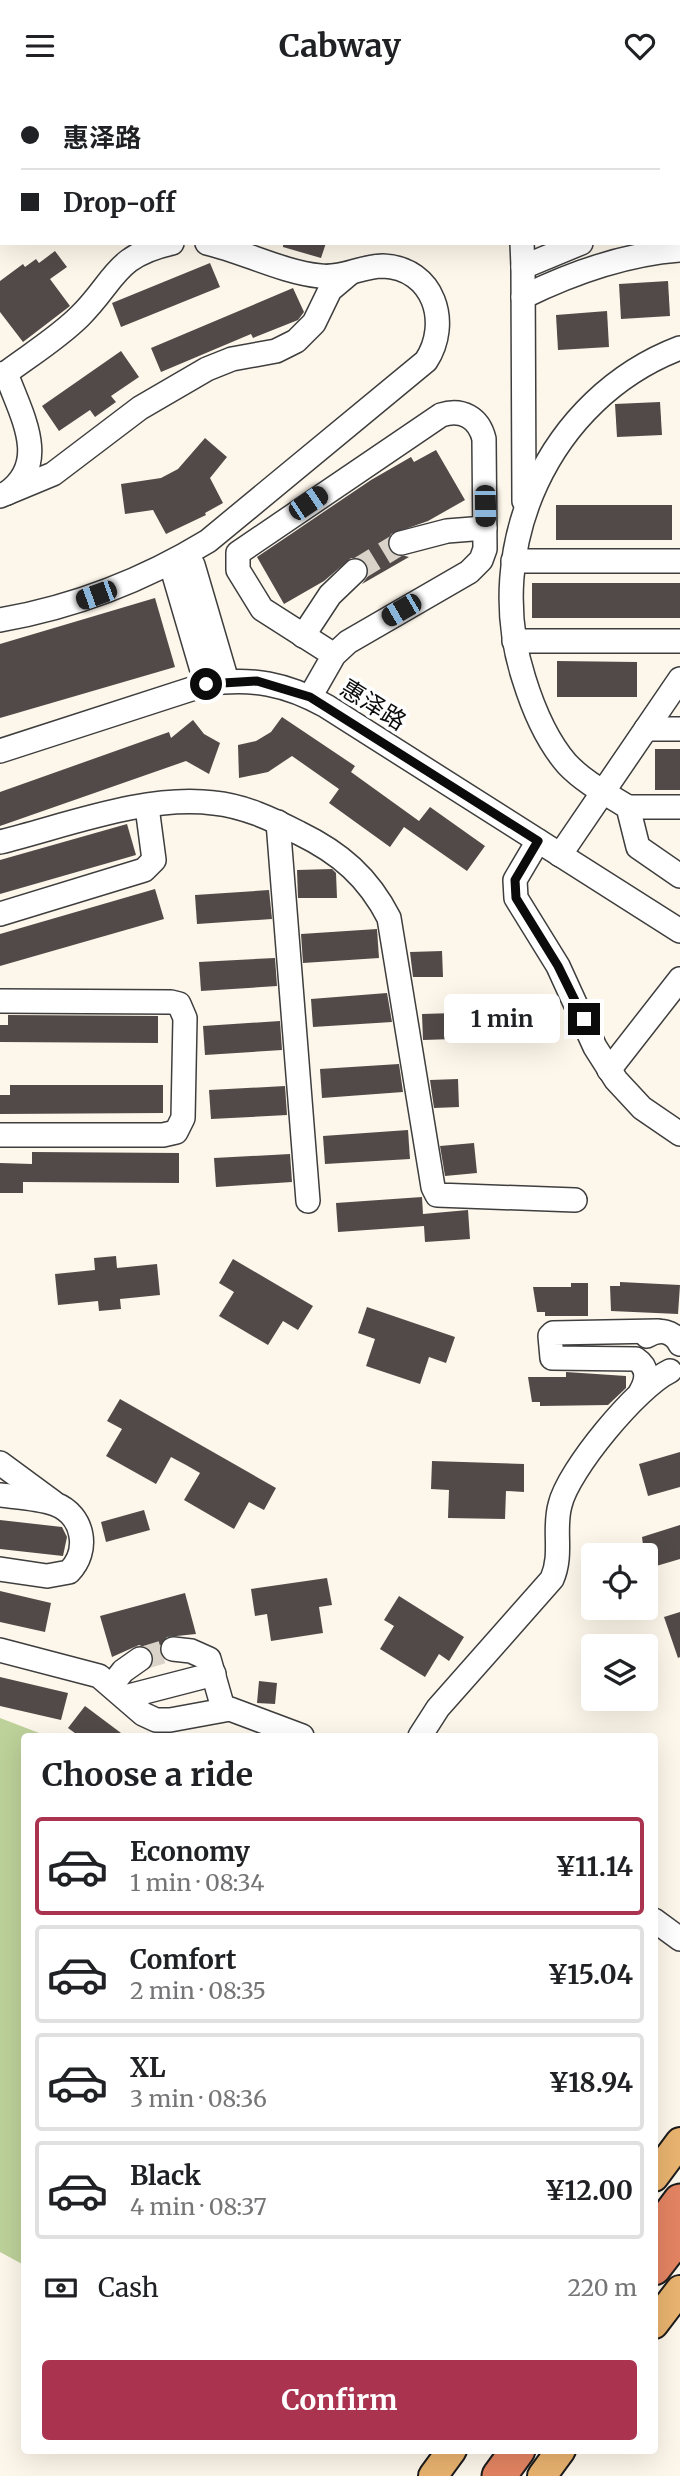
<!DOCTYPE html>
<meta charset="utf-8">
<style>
body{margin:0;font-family:Merriweather,"Noto Sans SC",serif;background:#f2f2f2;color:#202124;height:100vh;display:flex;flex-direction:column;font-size:26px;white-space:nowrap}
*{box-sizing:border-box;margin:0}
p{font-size:23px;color:#757577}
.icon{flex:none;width:38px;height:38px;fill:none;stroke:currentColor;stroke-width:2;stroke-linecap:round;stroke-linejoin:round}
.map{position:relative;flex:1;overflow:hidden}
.details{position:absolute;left:21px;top:1642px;width:637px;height:721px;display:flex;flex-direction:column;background:#fff;border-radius:7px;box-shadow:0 7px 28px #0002}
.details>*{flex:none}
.hud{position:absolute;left:0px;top:0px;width:681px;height:154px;box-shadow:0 7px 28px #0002;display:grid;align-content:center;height:154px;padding:0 21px;background:#fff}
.controls{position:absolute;left:581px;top:1452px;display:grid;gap:14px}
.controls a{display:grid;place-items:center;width:77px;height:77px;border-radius:7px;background:#fff;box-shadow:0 7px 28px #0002;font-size:35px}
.end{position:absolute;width:32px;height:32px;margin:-16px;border:9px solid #0b0b0b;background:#fff;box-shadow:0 0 0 4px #fff}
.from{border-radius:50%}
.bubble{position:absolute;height:49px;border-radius:7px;background:#fff;box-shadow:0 7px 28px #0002;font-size:23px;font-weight:700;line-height:49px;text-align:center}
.car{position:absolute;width:21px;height:42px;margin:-21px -10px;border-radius:9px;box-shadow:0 0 5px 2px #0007;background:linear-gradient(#222 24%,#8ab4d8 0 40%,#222 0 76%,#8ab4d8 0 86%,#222 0)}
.hud b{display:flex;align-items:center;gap:24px;height:66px;font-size:26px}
.hud b+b{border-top:2px solid #e0e0e0}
.hud i{width:18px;height:18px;background:#202124}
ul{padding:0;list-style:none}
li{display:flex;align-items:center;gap:21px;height:98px;margin:0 14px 10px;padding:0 7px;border:4px solid #e0e0e0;border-radius:7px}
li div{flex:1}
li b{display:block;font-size:26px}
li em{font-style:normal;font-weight:700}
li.current{border-color:#aa3350}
li>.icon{width:63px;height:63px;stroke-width:1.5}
h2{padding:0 21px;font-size:32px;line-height:84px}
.pay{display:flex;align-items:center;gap:18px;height:77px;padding:0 21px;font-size:26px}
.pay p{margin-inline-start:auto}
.action{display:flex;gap:14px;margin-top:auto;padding:14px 21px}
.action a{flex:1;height:80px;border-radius:7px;background:#aa3350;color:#fff;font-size:28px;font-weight:700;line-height:80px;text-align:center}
header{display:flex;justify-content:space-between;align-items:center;height:91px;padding:0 21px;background:#fff;font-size:32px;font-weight:700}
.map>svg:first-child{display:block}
.forest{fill:#bdd19a}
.building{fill:#524a48}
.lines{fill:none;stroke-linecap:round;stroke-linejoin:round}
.minor-tunnel{stroke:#d9d3c9;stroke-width:23;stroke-dasharray:23 11;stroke-linecap:butt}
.minor-casing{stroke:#3e3e3e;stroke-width:26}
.major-casing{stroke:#1c1c1c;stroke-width:32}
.highway-casing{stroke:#1c1c1c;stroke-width:37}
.minor{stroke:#fff;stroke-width:23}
.major{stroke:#e9b36f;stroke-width:28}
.highway{stroke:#e38462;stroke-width:33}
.route{stroke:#0b0b0b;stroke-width:9}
.labels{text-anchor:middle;stroke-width:7;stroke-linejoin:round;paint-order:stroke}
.street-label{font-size:24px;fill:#0b0b0b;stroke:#fff}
</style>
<header><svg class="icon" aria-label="menu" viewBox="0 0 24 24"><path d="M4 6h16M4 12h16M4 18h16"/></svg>Cabway<svg class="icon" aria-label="heart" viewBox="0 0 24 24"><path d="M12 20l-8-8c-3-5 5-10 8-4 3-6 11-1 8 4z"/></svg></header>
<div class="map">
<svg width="680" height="2385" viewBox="0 0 680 2385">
<rect width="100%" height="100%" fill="#fdf6ea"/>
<!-- forest -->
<polygon class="forest" points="0,1627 47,1645 24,1645 24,2174 0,2161"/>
<!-- building -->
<g class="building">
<polygon points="283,152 326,152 321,167 283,156"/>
<polygon points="55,160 67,176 50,188 70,215 23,251 0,221 0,190 23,173 25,176 36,168 39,172"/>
<polygon points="210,172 220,196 121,236 112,212"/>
<polygon points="668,190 670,225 621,228 619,193"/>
<polygon points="293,197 304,221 298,229 253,247 251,243 161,281 151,257"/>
<polygon points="607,220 609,256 558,259 556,224"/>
<polygon points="121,260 139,286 111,305 116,311 95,326 90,319 59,340 42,315"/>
<polygon points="660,311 662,344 617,346 615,313"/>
<polygon points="205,347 227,366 210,387 223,412 205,422 206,424 166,443 153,419 125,423 121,393 161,387 178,378"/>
<polygon points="436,359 465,409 428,430 391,443 387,455 391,461 409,466 362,493 368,485 368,476 360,467 351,467 324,490 284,513 257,466 371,389 411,366 414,371"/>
<rect x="556" y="414" width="116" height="35"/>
<rect x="532" y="492" width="148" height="35"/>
<polygon points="155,507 175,576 0,627 0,553"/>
<polygon points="557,570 637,571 637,606 557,606"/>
<polygon points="282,626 355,675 351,681 419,730 430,716 485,755 467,780 404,736 390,756 329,712 339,698 292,665 268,681 239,687 238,654 256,650 271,641"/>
<polygon points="193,629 204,643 220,652 209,683 186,670 0,735 0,701 169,641 171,647"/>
<rect x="655" y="658" width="25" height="41"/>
<polygon points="127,733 136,764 0,803 0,769"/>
<polygon points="332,778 336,782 337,807 298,807 297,779"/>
<polygon points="155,798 164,828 0,875 0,843"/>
<polygon points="269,799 272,828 197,833 195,804"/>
<polygon points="377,838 379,867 303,872 301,843"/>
<polygon points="442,860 443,886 413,886 410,861"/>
<polygon points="275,867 277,895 201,900 199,871"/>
<polygon points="387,902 392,931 313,936 311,908"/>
<polygon points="454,922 454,948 423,949 422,923"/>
<polygon points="8,924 158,925 158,952 0,951 0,934 8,934"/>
<polygon points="280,930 282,959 205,964 203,935"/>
<polygon points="399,973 403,1001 322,1007 320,978"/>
<polygon points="458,988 459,1016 434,1017 430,989"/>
<polygon points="10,994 163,994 163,1022 0,1023 0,1004 10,1004"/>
<polygon points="285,995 287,1024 211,1028 209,999"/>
<polygon points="408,1039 410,1068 325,1073 323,1045"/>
<polygon points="474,1052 477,1082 445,1085 440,1055"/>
<polygon points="32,1061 179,1062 179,1092 23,1091 23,1102 0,1102 0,1072 32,1073"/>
<polygon points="290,1063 292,1091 216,1096 214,1067"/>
<polygon points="422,1106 423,1123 468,1119 470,1148 425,1151 424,1135 338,1141 336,1112"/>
<polygon points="116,1165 117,1177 157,1173 160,1204 120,1208 121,1218 99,1220 98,1210 58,1214 55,1183 95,1179 94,1167"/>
<polygon points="233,1168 313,1215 298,1239 283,1230 268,1254 219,1225 234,1201 219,1192"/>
<polygon points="620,1191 680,1194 678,1223 611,1220 610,1195 620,1195"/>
<polygon points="571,1192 588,1192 588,1225 545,1225 545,1221 537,1221 533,1196 571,1196"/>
<polygon points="367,1216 455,1246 446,1272 429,1266 420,1293 366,1275 375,1248 358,1242"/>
<polygon points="566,1281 626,1285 626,1297 608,1314 540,1315 540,1311 532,1311 528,1286 566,1286"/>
<polygon points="120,1308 276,1397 264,1419 249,1411 234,1438 184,1409 200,1382 186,1374 171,1366 156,1393 106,1365 122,1338 107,1330"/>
<polygon points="680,1361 680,1396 648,1405 639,1373"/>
<polygon points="432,1370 524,1373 524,1401 506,1400 505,1428 448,1427 449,1399 431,1398"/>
<polygon points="144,1419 150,1439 106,1451 101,1431"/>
<polygon points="0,1429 62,1436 67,1446 63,1465 0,1458"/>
<polygon points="680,1434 680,1468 646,1478 642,1446"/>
<polygon points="327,1487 332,1514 319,1516 323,1542 271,1550 267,1523 255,1525 251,1498"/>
<polygon points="0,1500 51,1512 45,1541 0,1531"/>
<polygon points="185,1502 196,1543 167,1546 159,1556 164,1569 153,1571 151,1559 139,1554 112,1566 100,1525"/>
<polygon points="399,1505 464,1546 449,1570 439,1563 425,1586 380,1558 394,1535 384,1529"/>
<polygon points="680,1521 680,1566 678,1567 664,1526"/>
<polygon points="0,1586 68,1602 61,1629 0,1615"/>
<polygon points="259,1590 277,1592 275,1613 257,1612"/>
<polygon points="85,1615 125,1645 79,1645 68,1637"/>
</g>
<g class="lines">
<!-- minor-tunnel -->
<g class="minor-tunnel">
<polyline points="355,480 401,452"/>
<polyline points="140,1568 173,1558"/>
</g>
<defs>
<g id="minor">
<polyline points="521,0 521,2"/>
<polyline points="679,122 680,121"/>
<polyline points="522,152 523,176 581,152"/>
<polyline points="523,176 524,410"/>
<path d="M523,206C572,182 625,163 680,159"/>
<path d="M680,257C549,307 481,456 524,588C533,617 547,650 567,673C584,691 607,703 628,716L638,756L680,785"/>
<path d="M6,282C20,322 51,371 7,402"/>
<path d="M0,283L6,282C30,264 58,247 80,225C116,189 114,165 172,152"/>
<polyline points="0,405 53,383 140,317 207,278 232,268 276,260 296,250 314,232 330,199 349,183"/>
<polyline points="401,452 447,440 485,437"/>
<polyline points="513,470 680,470"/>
<path d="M0,529C74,516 144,489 208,450L426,270C451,232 434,177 383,175C361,175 342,188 320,185C282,181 245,161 207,152"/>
<polyline points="303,545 330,504 355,480"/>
<polyline points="514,550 680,550"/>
<polyline points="206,593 172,477 180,467 187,468 193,474 227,590"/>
<path d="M310,606L334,564L348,551L469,481L481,469L485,458L484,348C479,327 462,317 441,324L238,462V479L262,518L334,564"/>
<polyline points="646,638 680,638"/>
<path d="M0,660L207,593C251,586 287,593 326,615L680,840"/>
<polyline points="628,716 680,716"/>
<polyline points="278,731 308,1110"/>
<polyline points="538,750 515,789 516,807 558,875 595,956 616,989 642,1017 680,1043"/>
<path d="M0,751C65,735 147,703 214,712C244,715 272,728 299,742C340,762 368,786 389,827L433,1096L437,1104L575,1109"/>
<polyline points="560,764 680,588"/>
<polyline points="0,823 144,779 154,769 147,716"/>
<polyline points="0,910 171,911 179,913 185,927 183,1027 176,1041 163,1044 0,1044"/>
<polyline points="609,979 680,888"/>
<path d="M647,1245C660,1237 673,1240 680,1253"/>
<path d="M641,1300C648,1288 648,1276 636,1268L552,1267L550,1245L553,1242L658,1240"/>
<polyline points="0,1372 53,1411"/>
<path d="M0,1404C17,1406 39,1407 55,1413C84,1424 90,1460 69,1481L47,1485L0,1478"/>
<polyline points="173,1558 191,1560 209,1568 223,1617"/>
<polyline points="0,1559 99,1585 143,1623 156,1629 170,1629 230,1618 302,1645"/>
<polyline points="112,1594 123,1580 140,1568"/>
<polyline points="125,1606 214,1583"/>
<path d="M420,1645L438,1617L552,1488C563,1463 553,1439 560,1414C568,1379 638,1295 670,1280"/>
<polyline points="654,1829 680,1848"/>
</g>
<g id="major">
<polyline points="654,2086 680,2051"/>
<polyline points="654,2233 680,2199"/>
<polyline points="433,2385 452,2359"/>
<polyline points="542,2385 561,2359"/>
</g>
<g id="highway">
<polyline points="654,2145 680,2110"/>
<polyline points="654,2177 680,2143"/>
<polyline points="499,2385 518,2359"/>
</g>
</defs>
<!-- minor casing -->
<use href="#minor" class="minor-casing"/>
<!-- major casing -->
<use href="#major" class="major-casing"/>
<!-- highway casing -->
<use href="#highway" class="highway-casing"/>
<!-- minor -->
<use href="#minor" class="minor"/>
<!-- major -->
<use href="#major" class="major"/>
<!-- highway -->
<use href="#highway" class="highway"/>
</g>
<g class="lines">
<!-- route -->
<polyline class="route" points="206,593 257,590 310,606 538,750 515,789 516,807 558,875 584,928"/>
</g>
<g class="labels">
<!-- street labels -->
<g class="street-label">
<text transform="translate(373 614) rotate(32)" y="8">惠泽路</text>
</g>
</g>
</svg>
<div class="controls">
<a><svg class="icon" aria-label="locate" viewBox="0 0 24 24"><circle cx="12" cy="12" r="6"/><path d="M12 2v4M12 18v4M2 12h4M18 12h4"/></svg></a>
<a><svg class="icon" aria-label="layers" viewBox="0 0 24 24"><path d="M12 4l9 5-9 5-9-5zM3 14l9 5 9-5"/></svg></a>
</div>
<i class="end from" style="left:206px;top:593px"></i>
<i class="end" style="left:584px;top:928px"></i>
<div class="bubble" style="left:444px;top:903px;width:116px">1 min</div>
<i class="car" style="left:308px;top:412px;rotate:56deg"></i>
<i class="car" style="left:485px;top:415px;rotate:179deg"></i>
<i class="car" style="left:96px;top:504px;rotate:250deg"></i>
<i class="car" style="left:401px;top:519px;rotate:240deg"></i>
<div class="hud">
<b><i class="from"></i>惠泽路</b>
<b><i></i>Drop-off</b>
</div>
<section class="details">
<h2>Choose a ride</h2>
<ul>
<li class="current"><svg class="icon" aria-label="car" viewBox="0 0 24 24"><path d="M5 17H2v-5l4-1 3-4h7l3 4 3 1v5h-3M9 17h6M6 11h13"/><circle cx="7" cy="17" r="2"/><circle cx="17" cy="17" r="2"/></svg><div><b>Economy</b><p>1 min · 08:34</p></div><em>¥11.14</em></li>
<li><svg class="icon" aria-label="car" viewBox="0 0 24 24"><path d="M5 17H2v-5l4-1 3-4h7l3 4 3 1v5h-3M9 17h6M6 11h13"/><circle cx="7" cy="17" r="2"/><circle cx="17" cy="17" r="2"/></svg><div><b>Comfort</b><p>2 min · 08:35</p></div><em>¥15.04</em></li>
<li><svg class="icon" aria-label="car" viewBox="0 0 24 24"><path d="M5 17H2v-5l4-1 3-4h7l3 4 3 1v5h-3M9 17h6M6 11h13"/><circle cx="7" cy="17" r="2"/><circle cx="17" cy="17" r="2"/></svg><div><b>XL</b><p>3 min · 08:36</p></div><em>¥18.94</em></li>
<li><svg class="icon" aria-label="car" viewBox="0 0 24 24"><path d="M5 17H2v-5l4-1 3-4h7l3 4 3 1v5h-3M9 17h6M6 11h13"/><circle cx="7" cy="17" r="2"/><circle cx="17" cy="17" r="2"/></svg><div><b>Black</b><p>4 min · 08:37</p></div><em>¥12.00</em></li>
</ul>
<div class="pay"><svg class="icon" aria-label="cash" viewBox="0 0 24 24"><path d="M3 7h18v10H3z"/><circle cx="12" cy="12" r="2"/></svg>Cash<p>220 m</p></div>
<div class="action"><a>Confirm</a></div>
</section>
</div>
